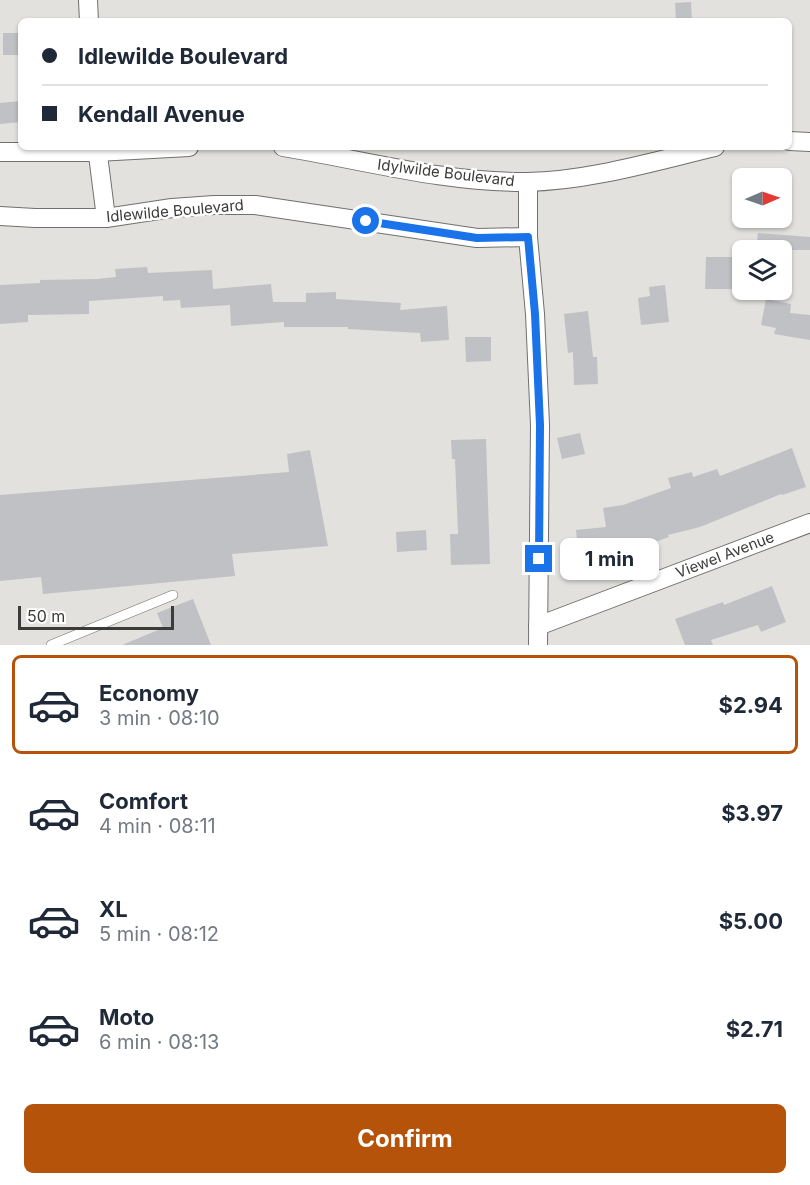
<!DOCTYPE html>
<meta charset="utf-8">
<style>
body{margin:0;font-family:Inter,sans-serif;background:#f2f2f3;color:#1f2937;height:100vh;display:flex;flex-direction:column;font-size:22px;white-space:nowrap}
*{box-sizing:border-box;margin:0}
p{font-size:20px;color:#747a83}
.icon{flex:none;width:33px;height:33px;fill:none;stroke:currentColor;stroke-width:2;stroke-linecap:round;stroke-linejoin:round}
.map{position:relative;height:645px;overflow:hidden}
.details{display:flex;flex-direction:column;background:#fff;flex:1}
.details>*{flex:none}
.banner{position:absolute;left:18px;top:18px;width:774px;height:132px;border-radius:9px;box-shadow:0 2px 4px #0004;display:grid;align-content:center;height:132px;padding:0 24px;background:#fff}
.needle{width:39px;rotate:88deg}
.buttons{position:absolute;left:732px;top:168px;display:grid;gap:12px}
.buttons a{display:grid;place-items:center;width:60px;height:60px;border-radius:9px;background:#fff;box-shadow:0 2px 4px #0004;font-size:30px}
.scale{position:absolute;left:18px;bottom:15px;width:156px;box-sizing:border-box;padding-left:6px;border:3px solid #3b3b39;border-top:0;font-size:16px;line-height:21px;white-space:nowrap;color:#3b3b39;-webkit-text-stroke:4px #fff;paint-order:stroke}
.end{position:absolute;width:27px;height:27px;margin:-14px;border:8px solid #1a73e8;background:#fff;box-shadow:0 0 0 3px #fff}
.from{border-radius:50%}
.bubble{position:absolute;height:42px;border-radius:9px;background:#fff;box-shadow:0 2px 4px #0004;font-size:20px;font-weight:700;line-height:42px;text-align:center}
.banner b{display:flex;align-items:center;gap:21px;height:57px;font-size:22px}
.banner b+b{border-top:2px solid #e0e1e3}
.banner i{width:15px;height:15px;background:#1f2937}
ul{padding:10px 0 0;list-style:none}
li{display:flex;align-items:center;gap:18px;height:99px;margin:0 12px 9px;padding:0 12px;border:3px solid transparent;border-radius:9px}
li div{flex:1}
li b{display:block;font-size:22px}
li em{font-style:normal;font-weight:700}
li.active{border-color:#b45309}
li>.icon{width:54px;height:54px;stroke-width:1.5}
.cta{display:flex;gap:12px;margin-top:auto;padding:12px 24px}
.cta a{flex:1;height:69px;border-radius:9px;background:#b45309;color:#fff;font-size:24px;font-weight:700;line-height:69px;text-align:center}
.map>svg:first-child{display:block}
.building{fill:#c0c1c5}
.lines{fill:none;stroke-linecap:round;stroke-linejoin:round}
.service-casing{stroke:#72706d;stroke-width:10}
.minor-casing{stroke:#72706d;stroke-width:20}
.service{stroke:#fff;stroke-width:9}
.minor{stroke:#fff;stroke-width:18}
.route{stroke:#1a73e8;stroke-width:8}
.labels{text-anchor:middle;stroke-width:5;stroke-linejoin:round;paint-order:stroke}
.street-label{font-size:15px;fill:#3b3b39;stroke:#fff}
</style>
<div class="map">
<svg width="810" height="645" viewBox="0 0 810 645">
<rect width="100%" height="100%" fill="#e2e1dd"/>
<!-- building -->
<g class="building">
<polygon points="691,2 692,21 676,21 675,3"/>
<rect x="3" y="33" width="18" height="22"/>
<polygon points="21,101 21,122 0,124 0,103"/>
<polygon points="758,233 810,237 810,250 756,250"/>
<polygon points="706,257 734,257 734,289 705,289"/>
<polygon points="147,267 148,273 212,270 213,289 271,284 273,302 306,302 306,293 336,292 336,299 401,303 400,310 447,306 449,340 421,342 420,333 348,329 348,327 284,327 284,322 231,326 230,305 181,308 180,300 163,301 163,296 89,301 89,314 28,315 28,322 0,324 0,285 40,283 40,280 97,279 116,277 115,269"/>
<polygon points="665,285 669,322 641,325 638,298 650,296 649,287"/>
<polygon points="766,299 791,304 790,313 810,315 810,340 774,334 776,328 761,325"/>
<polygon points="588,311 593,357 597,357 598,384 574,385 573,352 568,353 564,314"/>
<polygon points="465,337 491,337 491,361 466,362"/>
<polygon points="580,433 585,454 562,459 557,438"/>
<polygon points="486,439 490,564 451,565 450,534 458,534 455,459 452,459 451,440"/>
<polygon points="792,448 806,487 782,495 781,494 700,527 668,535 669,537 636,549 636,551 601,558 579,560 576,530 606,527 603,508 623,505 671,488 668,478 692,472 693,477 717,469 720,476"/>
<polygon points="310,450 328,546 232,554 235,576 43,594 41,577 0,581 0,495 289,472 287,454"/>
<polygon points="426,530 427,550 397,552 396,532"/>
<polygon points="772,586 786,622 761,632 758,625 711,640 713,645 685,645 675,619 723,602 724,605"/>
<polygon points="193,599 211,645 122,645 163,628 157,613"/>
</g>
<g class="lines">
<defs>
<polyline id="service" points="51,645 173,595"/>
<g id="minor">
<polyline points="88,0 89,21"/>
<polyline points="789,141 810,142"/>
<polyline points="97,147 106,218"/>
<path d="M283,147C363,160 445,183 527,182C589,181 655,161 715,147"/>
<polyline points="0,152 97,152 189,147"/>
<polyline points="528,182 528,237 535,314 540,425 538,645"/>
<polyline points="0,216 35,218 106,218 172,208 214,205 255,205 477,238 528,237"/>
<polyline points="538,626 810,523"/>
</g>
</defs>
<!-- service casing -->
<use href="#service" class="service-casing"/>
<!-- minor casing -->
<use href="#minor" class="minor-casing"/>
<!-- service -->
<use href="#service" class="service"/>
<!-- minor -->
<use href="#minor" class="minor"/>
</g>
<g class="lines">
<!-- route -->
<polyline class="route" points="366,221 477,238 528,237 535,314 540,425 539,559"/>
</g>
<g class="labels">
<!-- street labels -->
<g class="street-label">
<text transform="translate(446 173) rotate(7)" y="5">Idylwilde Boulevard</text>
<text transform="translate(175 211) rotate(-5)" y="5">Idlewilde Boulevard</text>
<text transform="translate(725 555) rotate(-21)" y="5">Viewel Avenue</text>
</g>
</g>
</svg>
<div class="buttons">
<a><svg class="needle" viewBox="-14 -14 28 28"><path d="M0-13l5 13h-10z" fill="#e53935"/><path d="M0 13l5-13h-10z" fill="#747a83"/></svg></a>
<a><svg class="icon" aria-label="layers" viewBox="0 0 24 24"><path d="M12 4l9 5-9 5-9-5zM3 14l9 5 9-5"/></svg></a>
</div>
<div class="scale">50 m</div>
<i class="end from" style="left:366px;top:221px"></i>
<i class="end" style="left:539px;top:559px"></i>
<div class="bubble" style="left:560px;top:538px;width:99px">1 min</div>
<div class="banner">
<b><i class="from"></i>Idlewilde Boulevard</b>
<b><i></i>Kendall Avenue</b>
</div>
</div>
<section class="details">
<ul>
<li class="active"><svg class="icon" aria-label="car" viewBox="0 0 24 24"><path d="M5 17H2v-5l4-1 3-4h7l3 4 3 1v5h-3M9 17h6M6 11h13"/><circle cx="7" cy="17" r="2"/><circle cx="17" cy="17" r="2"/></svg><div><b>Economy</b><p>3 min · 08:10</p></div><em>$2.94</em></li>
<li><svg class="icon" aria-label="car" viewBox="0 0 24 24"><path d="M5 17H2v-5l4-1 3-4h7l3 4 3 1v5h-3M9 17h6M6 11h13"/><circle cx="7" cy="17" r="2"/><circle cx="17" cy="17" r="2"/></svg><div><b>Comfort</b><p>4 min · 08:11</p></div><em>$3.97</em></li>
<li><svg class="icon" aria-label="car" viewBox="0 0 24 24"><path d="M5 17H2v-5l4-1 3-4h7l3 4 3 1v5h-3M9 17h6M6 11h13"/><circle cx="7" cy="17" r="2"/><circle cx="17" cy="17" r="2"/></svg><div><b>XL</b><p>5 min · 08:12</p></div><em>$5.00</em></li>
<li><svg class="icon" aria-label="car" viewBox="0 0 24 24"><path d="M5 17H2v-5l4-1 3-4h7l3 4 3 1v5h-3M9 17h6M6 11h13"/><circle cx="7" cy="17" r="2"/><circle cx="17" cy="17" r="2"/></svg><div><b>Moto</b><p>6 min · 08:13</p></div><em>$2.71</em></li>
</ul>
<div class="cta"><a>Confirm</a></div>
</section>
